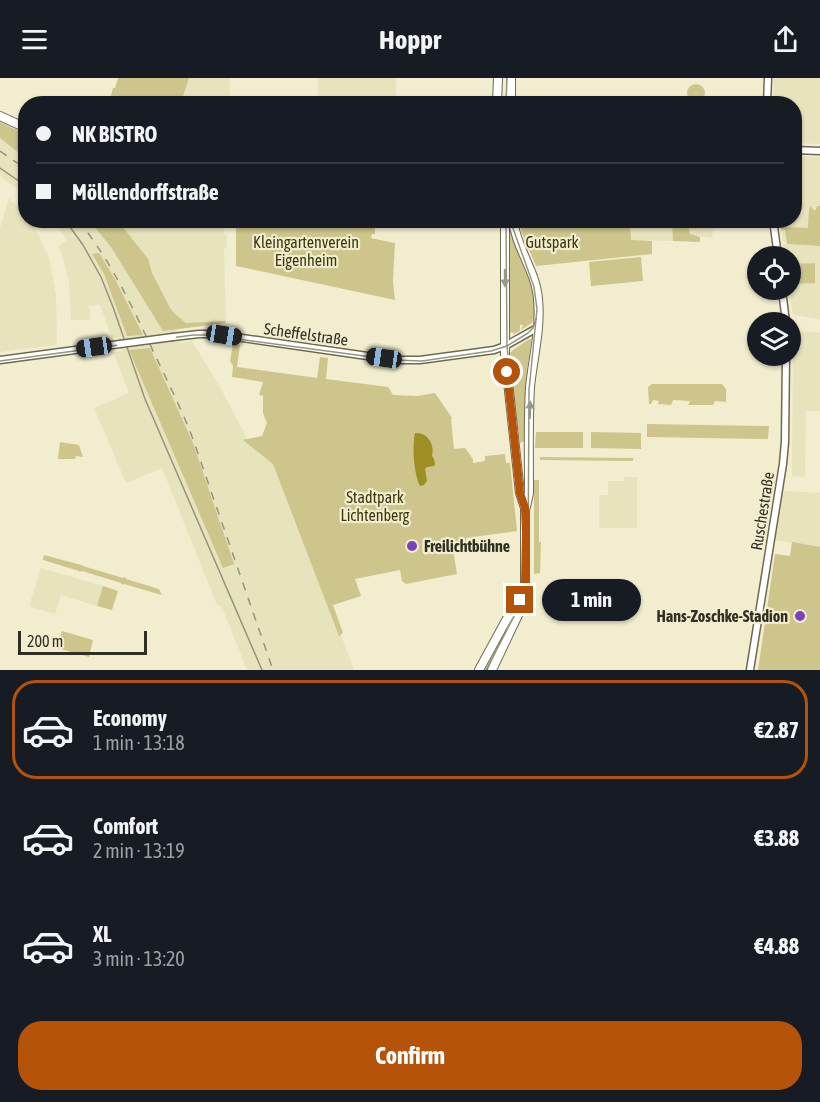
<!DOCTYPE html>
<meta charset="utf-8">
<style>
body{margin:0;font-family:"Asap Condensed",sans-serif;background:#242831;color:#f1f3f6;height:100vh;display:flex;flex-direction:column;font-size:22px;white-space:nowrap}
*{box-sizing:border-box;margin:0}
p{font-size:20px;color:#9ea1a6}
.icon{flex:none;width:33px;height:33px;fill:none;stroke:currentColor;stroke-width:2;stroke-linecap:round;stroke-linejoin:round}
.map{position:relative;height:592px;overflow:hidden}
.drawer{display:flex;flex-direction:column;background:#171b24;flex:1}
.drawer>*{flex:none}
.hud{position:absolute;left:18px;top:18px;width:784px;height:132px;border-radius:24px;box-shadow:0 2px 4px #0004;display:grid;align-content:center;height:132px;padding:0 18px;background:#171b24}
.fabs{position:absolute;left:747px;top:168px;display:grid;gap:12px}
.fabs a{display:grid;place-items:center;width:54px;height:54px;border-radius:50%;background:#171b24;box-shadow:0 2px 4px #0004;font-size:30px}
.scale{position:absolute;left:18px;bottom:15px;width:129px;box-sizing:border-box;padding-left:6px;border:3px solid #302f23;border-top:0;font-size:16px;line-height:21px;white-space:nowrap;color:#302f23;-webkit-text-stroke:4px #f1edce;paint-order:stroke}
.end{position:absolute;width:27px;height:27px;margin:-14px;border:8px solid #b45309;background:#fff;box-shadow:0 0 0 3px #fff}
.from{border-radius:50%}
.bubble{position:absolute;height:42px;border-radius:21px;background:#171b24;box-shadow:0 2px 4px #0004;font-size:20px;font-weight:700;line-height:42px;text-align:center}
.car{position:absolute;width:18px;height:36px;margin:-18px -9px;border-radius:8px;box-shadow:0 0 4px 2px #0007;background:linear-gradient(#222 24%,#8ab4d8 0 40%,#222 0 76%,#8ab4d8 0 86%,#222 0)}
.hud b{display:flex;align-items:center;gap:21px;height:57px;font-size:22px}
.hud b+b{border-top:2px solid #363941}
.hud i{width:15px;height:15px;background:#f1f3f6}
ul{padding:10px 0 0;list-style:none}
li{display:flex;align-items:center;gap:18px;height:99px;margin:0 12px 9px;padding:0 6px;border:3px solid transparent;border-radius:24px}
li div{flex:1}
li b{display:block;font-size:22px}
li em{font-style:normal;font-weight:700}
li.current{border-color:#b45309}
li>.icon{width:54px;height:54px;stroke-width:1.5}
.primary-button{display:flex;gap:12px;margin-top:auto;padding:12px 18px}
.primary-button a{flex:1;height:69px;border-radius:24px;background:#b45309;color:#fff;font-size:24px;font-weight:700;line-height:69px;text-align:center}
header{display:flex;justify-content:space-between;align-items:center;height:78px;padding:0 18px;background:#171b24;font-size:27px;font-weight:700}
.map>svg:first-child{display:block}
.built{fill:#e7e3bc}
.green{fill:#cdc58c}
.water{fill:#9d8f23}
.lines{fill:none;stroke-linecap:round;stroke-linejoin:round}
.minor-casing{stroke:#6e6a4f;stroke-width:9}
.major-casing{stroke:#6e6a4f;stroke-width:10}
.minor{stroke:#fff;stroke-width:6}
.major{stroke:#fff;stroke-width:8}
.tram{stroke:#97947e;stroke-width:1.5}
.rail{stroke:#97947e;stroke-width:1.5;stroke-dasharray:8 8;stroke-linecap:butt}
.minor-bridge-casing{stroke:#6e6a4f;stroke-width:9;stroke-linecap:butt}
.minor-bridge{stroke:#fff;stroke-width:6}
.oneway{fill:#989791}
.route{stroke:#b45309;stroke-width:8}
.poi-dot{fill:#7944bb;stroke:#f1edce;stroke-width:2}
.labels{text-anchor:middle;stroke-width:4.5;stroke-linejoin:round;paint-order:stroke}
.park-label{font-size:16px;fill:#3d380c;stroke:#f1edce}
.street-label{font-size:16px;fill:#302f23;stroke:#f1edce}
.poi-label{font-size:16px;font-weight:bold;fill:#302f23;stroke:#f1edce;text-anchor:start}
</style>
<header><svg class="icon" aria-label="menu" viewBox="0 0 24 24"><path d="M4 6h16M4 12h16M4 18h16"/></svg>Hoppr<svg class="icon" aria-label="share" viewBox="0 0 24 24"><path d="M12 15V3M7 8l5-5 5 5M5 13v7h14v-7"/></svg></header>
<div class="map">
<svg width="820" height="592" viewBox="0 0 820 592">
<rect width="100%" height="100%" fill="#f1edce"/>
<!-- built -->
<g class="built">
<polygon points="189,0 230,0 230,25 181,26"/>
<polygon points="318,0 396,0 396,25 329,25 329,19 318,19"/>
<polygon points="773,0 820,0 820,66 795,65 795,26 773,25 774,5 772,5"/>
<polygon points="0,49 25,65 25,117 0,98"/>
<polygon points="795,78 820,79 820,164 783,163 780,143 795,142"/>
<polygon points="9,120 25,137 26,142 29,143 38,156 49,180 56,217 57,265 55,267 0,274 0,150"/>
<polygon points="53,143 223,143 224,156 227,157 227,168 224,171 226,245 177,251 180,265 192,263 220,309 250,366 269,364 354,592 247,592 222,529 217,527 162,390 126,405 94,330 129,315 115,278 111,274 122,273 117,259 112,260 100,227 89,228 90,242 71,242 69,203 65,187 59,168 67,162"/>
<polygon points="630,143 672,143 673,163 631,162"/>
<polygon points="694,143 723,143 724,144 713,151 712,160 690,157 689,149 695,149"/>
<polygon points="783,166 820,168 820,241 794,237 793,236 789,212 790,212 790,178 785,178"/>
<polygon points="793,252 820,255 820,333 806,333 805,399 792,398"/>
<polygon points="624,399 637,399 637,450 599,450 599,417 608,417 608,403 624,403"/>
<polygon points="786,413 820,415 820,469 774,462 782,416"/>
<polygon points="41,490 103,508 97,528 61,517 55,536 29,528"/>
</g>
<!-- green -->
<g class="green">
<polygon points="118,0 189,0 181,25 109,25 113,10 115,10"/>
<circle cx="696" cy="15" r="9"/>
<polygon points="0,44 25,56 25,80 0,60"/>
<polygon points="811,128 813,132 816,132 817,128 820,128 820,168 787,166 785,152 781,151 780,143 783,143 783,149 808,150 809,132"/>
<polygon points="90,143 118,143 148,181 152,195 170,230 175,236 186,245 225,243 225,245 163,253 111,169"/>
<polygon points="236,143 304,143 333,150 335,143 375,143 375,156 372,156 371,160 395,165 393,203 395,222 236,188"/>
<polygon points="519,143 630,143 631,162 652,163 652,176 536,188 522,155"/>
<polygon points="672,143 694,143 695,149 689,150 690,156 700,159 700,164 673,163"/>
<polygon points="508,149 510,149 534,211 536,226 535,241 533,242 532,245 521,252 523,247 520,247 520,253 514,256 512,254 508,257"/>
<polygon points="99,175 115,201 143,257 127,258 104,196 92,176"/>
<polygon points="641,179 643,203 591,208 589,184"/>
<polygon points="815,185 815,205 791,206 791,186"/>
<polygon points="529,261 531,261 531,264 527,294 525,363 520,365 513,314 510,275 513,272"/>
<polygon points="233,266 240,267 237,289 317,300 320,279 328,280 326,301 388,309 393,317 417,318 435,315 452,340 451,341 454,371 465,370 473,381 473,385 485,383 485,378 505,376 506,385 510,385 517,453 466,460 467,469 453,471 457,496 406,506 402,503 400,492 355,501 361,518 333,527 343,555 339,558 273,386 243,362 262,358 267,345 263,335 263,318 259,317 263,304 232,299 233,288 230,283"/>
<polygon points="150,270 193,365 234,486 223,490 129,272"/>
<polygon points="652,306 722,306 726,311 726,324 715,323 713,327 688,327 690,323 673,322 671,327 658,326 659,323 653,322 651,326 649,326 648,309"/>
<polygon points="647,346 769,348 768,361 647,359"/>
<polygon points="536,354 583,354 583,370 535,370"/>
<polygon points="591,354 641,355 641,371 591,370"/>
<polygon points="60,364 79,367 83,379 76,378 75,381 58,381"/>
<polygon points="540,379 633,380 633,383 540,382"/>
<polygon points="534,402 539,402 539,464 541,464 540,495 534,496"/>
<polygon points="792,464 820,469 820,592 758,592 775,476 790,478"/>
<polygon points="44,477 81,487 83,487 83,488 123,500 125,499 126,501 159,511 162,517 124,506 122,507 121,505 82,493 80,494 79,493 43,482"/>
<polygon points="103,508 118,513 112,532 97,528"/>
<polygon points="62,553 93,562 89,579 57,570"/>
</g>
<!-- water -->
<path class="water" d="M415,355C428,354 435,367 432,378L434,381L435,386L434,388L427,389L425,391L427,403L424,407L420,408C414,396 412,369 415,355Z"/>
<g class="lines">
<defs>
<g id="minor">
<polyline points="767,26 768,0"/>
<polyline points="795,72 820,73"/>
<polyline points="773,142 778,178"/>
<polyline points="782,212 786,244"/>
<polyline points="173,259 199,256 215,256 395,282 420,282 494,272 505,268 537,250"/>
<polyline points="0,282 120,266"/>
<polyline points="750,592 783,386 785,364 786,278"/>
</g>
<g id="major">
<polyline points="497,26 498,0"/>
<polyline points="511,26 511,0"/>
<polyline points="0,38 26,50"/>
<path d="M513,142C516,170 536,193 538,221C541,250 533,280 530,309C528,344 529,380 529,415L526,429"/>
<polyline points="479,592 509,537 521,521"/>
<polyline points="492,592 518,537 525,506 525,430 520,415 505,276 505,142"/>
</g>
</defs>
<!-- minor casing -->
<use href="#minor" class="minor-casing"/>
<!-- major casing -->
<use href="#major" class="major-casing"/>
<!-- minor -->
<use href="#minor" class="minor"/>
<!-- major -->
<use href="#major" class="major"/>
<!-- tram -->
<g class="tram">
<polyline points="506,26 507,0"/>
<polyline points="0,90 26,108"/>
<polyline points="65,142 83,167 101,199 113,229 145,321 262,592"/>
<polyline points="506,145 507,268 521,403"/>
<polyline points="0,283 193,257 208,257 394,282 422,283 491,273 507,268 528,255 533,250 536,241"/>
<polyline points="486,592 519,529 525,513 528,494 529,312 537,231 534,209 510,142"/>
</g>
<!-- rail -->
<g class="rail">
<polyline points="0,73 26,91"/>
<path d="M78,142C111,183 132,228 154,275C168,304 183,334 194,364L273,592"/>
</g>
<defs>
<polyline id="minor-bridge" points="120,266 173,259"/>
</defs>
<!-- minor-bridge casing -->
<use href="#minor-bridge" class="minor-bridge-casing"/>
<!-- minor-bridge -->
<use href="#minor-bridge" class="minor-bridge"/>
</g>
<!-- one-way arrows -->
<defs><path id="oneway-solid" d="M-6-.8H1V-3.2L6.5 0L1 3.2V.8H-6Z" transform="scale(1.5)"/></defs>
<g class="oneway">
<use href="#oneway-solid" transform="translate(505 200) rotate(90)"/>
<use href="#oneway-solid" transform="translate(530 332) rotate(-88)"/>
</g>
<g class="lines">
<!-- route -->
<polyline class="route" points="507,294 520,415 525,430 526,454 525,506 520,522"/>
</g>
<!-- markers -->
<g class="poi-dot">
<circle cx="412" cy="468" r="6"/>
<circle cx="800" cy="538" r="6"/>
</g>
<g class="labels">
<!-- park labels -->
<g class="park-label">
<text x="306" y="170">Kleingartenverein<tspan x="306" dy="18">Eigenheim</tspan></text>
<text x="552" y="170">Gutspark</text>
<text x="375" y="425">Stadtpark<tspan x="375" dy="18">Lichtenberg</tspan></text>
</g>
<!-- street labels -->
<g class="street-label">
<text transform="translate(306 256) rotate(8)" y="6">Scheffelstraße</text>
<text transform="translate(762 433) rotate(-81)" y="6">Ruschestraße</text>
</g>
<!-- poi labels -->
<g class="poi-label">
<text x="424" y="474">Freilichtbühne</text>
<text x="788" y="544" text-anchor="end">Hans-Zoschke-Stadion</text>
</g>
</g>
</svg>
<div class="fabs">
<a><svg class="icon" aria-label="locate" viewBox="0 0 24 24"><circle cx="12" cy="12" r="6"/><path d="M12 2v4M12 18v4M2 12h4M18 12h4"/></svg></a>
<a><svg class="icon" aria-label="layers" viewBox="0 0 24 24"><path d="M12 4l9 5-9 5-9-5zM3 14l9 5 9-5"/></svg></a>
</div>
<div class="scale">200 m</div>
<i class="end from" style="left:507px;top:294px"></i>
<i class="end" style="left:520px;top:522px"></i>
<div class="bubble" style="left:542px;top:501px;width:99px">1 min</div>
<i class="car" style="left:224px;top:257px;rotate:99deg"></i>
<i class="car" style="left:94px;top:269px;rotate:262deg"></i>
<i class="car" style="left:384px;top:280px;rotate:278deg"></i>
<div class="hud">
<b><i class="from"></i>NK BISTRO</b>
<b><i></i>Möllendorffstraße</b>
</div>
</div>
<section class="drawer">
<ul>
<li class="current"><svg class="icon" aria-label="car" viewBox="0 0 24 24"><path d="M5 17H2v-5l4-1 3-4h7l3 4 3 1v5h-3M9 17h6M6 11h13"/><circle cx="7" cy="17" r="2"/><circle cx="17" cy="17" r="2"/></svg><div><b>Economy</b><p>1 min · 13:18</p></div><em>€2.87</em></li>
<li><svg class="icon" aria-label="car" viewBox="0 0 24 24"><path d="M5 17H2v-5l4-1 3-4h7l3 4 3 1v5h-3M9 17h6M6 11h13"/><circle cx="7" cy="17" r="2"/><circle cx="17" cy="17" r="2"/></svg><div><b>Comfort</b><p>2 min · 13:19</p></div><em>€3.88</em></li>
<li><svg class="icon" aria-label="car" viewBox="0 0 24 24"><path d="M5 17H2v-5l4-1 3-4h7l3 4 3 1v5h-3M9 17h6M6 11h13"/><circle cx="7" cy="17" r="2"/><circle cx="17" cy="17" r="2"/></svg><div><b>XL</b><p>3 min · 13:20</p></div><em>€4.88</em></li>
</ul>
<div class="primary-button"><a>Confirm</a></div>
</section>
